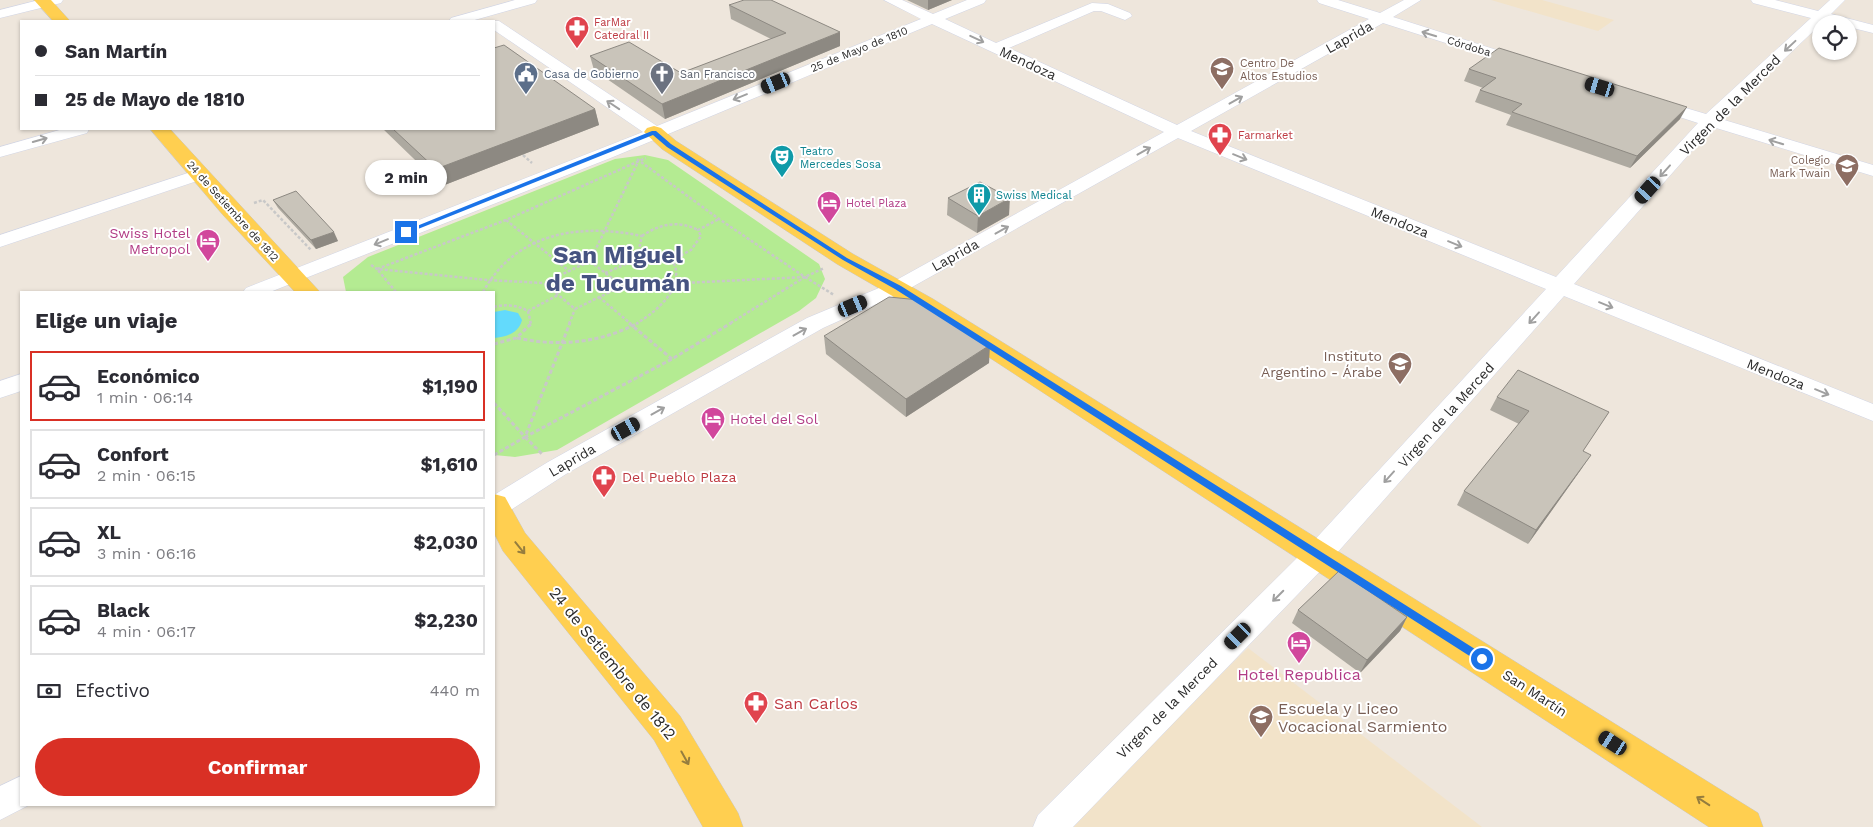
<!DOCTYPE html>
<html lang="es">
<meta charset="utf-8">
<style>
body{margin:0;font-family:"Work Sans",sans-serif;background:#f7f7f7;color:#2b2b33;height:100vh;display:flex;flex-direction:column;font-size:19px;white-space:nowrap}
*{box-sizing:border-box;margin:0}
p{font-size:16px;color:#7c7c81}
.icon{flex:none;width:28px;height:28px;fill:none;stroke:currentColor;stroke-width:2;stroke-linecap:round;stroke-linejoin:round}
.map{position:relative;flex:1;overflow:hidden}
.sheet{position:absolute;left:20px;top:291px;width:475px;height:515px;display:flex;flex-direction:column;background:#fff;border-radius:0px;box-shadow:0 1px 4px #0004}
.sheet>*{flex:none}
.top-card{position:absolute;left:20px;top:20px;width:475px;height:110px;border-radius:0px;box-shadow:0 1px 4px #0004;display:grid;align-content:center;height:110px;padding:0 15px;background:#fff}
.fabs{position:absolute;left:1812px;top:15px;display:grid;gap:10px}
.fabs a{display:grid;place-items:center;width:45px;height:45px;border-radius:50%;background:#fff;box-shadow:0 1px 4px #0004;font-size:25px}
.end{position:absolute;width:22px;height:22px;margin:-11px;border:6px solid #1a73e8;background:#fff;box-shadow:0 0 0 2px #fff}
.from{border-radius:50%}
.bubble{position:absolute;height:35px;border-radius:18px;background:#fff;box-shadow:0 1px 4px #0004;font-size:16px;font-weight:700;line-height:35px;text-align:center}
.car{position:absolute;width:15px;height:30px;margin:-15px -8px;border-radius:6px;box-shadow:0 0 4px 1px #0007;background:linear-gradient(#222 24%,#8ab4d8 0 40%,#222 0 76%,#8ab4d8 0 86%,#222 0)}
.top-card b{display:flex;align-items:center;gap:18px;height:48px;font-size:19px}
.top-card b+b{border-top:1px solid #e1e1e2}
.top-card i{width:12px;height:12px;background:#2b2b33}
ul{padding:0;list-style:none}
li{display:flex;align-items:center;gap:15px;height:70px;margin:0 10px 8px;padding:0 5px;border:2px solid #e1e1e2;border-radius:0px}
li div{flex:1}
li b{display:block;font-size:19px}
li em{font-style:normal;font-weight:700}
li.selected{border-color:#d93025}
li>.icon{width:45px;height:45px;stroke-width:1.5}
h2{padding:0 15px;font-size:22px;line-height:60px}
.pay{display:flex;align-items:center;gap:12px;height:55px;padding:0 15px;font-size:19px}
.pay p{margin-inline-start:auto}
.primary-button{display:flex;gap:10px;margin-top:auto;padding:10px 15px}
.primary-button a{flex:1;height:58px;border-radius:30px;background:#d93025;color:#fff;font-size:20px;font-weight:700;line-height:58px;text-align:center}
.map>svg:first-child{display:block}
.education{fill:#f2e3c9}
.green{fill:#b4eb92}
.water{fill:#63dafc}
.lines{fill:none;stroke-linecap:round;stroke-linejoin:round}
.minor-casing{stroke:#d1d5e5;stroke-width:1}
.major-casing{stroke:#c8c8c8;stroke-width:1}
.path-far1{stroke:#c8c8c8;stroke-width:2.5;stroke-dasharray:3 2;stroke-linecap:butt}
.path{stroke:#c8c8c8;stroke-width:3;stroke-dasharray:4 2.5;stroke-linecap:butt}
.minor{fill:#fff;fill-rule:evenodd}
.major{fill:#ffcf50;fill-rule:evenodd}
.wall{fill:#ada9a0}
.shaded-wall{fill:#8d8982}
.building{fill:#c9c4ba;stroke:#8d8982}
.oneway{stroke:#a0a0a0}
.oneway2{stroke:#957d3e}
.route{fill:#1a73e8}
.labels{text-anchor:middle;stroke-width:4;stroke-linejoin:round;paint-order:stroke}
.far-health-label{font-size:11px;fill:#be3a42;stroke:#fff;text-anchor:start}
.far-street-label{font-size:11px;fill:#2b2b2b;stroke:#fff}
.far-education-label{font-size:11px;fill:#785e54;stroke:#fff;text-anchor:start}
.far-service-label{font-size:11px;fill:#4e5e75;stroke:#fff;text-anchor:start}
.far-worship-label{font-size:11px;fill:#5b616d;stroke:#fff;text-anchor:start}
.far-culture-label{font-size:11px;fill:#0d838f;stroke:#fff;text-anchor:start}
.far-hotel-label{font-size:11px;fill:#b23c85;stroke:#fff;text-anchor:start}
.street-label{font-size:14px;fill:#2b2b2b;stroke:#fff}
.hotel-label{font-size:14px;fill:#b23c85;stroke:#fff;text-anchor:end}
.education-label{font-size:14px;fill:#785e54;stroke:#fff;text-anchor:end}
.health-label{font-size:14px;fill:#be3a42;stroke:#fff;text-anchor:start}
.near-street-label{font-size:16px;fill:#2b2b2b;stroke:#fff}
.near-hotel-label{font-size:16px;fill:#b23c85;stroke:#fff}
.near-health-label{font-size:16px;fill:#be3a42;stroke:#fff;text-anchor:start}
.near-education-label{font-size:16px;fill:#785e54;stroke:#fff;text-anchor:start}
.town-label{font-size:24px;font-weight:bold;fill:#465381;stroke:#fff}
</style>
<div class="map">
<svg width="1873" height="827" viewBox="0 0 1873 827">
<rect width="100%" height="100%" fill="#eee6dc"/>
<!-- education -->
<g class="education">
<polygon points="1491,0 1542,0 1614,20 1598,31"/>
<polygon points="1248,648 1482,827 1066,827"/>
</g>
<!-- green -->
<polygon class="green" points="645,155 668,160 819,264 825,279 816,298 799,311 557,450 515,457 494,455 494,292 346,292 343,277 368,257 615,159"/>
<!-- water -->
<path class="water" d="M505,310L518,313L522,320C519,333 506,337 494,338V312Z"/>
<g class="lines">
<defs>
<g id="minor">
<polygon points="39,0 63,0 61,3 0,18 0,10"/>
<polygon points="515,0 537,0 535,3 471,21 449,21 451,18"/>
<polygon points="884,0 902,0 933,14 967,0 986,0 984,3 945,19 996,43 1092,3 1108,4 1130,13 1132,16 1125,20 1101,11 1094,11 1009,48 1177,125 1369,19 1319,3 1317,0 1338,0 1380,13 1404,0 1421,0 1393,17 1528,60 1531,63 1528,66 1518,66 1383,23 1191,131 1556,277 1698,123 1646,106 1644,103 1646,100 1652,98 1706,114 1811,18 1753,3 1751,0 1775,0 1818,11 1830,0 1845,0 1831,14 1873,25 1873,33 1849,27 1849,24 1824,21 1721,119 1873,165 1873,176 1713,127 1574,284 1873,404 1873,421 1564,296 1329,562 1073,827 1033,827 1038,815 1309,546 1546,289 1178,138 905,291 823,328 566,474 503,515 494,518 494,495 548,462 807,318 891,283 1164,132 932,24 613,157 270,292 243,292 246,288 643,132 494,30 494,21 489,21 499,21 657,126 921,19"/>
<polygon points="63,129 89,129 87,133 0,157 0,147"/>
<polygon points="200,169 206,170 209,174 206,178 0,247 0,235"/>
<polygon points="21,374 21,391 0,398 0,381"/>
<polygon points="21,776 21,805 29,805 0,820 0,786"/>
</g>
<g id="major">
<polygon points="34,0 51,0 70,21 53,21"/>
<polygon points="654,126 661,128 676,141 853,254 933,299 1758,813 1763,827 1709,827 915,309 837,264 662,149 644,132 647,128"/>
<polygon points="150,129 170,129 320,292 295,292 223,215"/>
<polygon points="494,494 505,497 525,533 680,716 738,813 743,827 703,827 654,740 503,551 494,533"/>
</g>
</defs>
<!-- minor casing -->
<use href="#minor" class="minor-casing"/>
<!-- major casing -->
<use href="#major" class="major-casing"/>
<!-- path-far1 -->
<g class="path-far1">
<polyline points="523,155 532,163"/>
<polyline points="637,159 719,219 805,277 729,324"/>
<polyline points="254,203 263,200 311,250"/>
<polyline points="506,220 569,271"/>
<path d="M642,236C659,224 679,220 698,230"/>
<polygon points="590,261 622,286 575,309 544,283"/>
<polyline points="590,261 638,162"/>
<polyline points="371,265 377,269 487,280 544,283"/>
<polyline points="605,273 645,256 662,259 678,257 691,250 701,236 698,230 719,219"/>
<polyline points="805,277 834,295"/>
<polyline points="622,286 805,277 824,268"/>
<polyline points="396,292 377,269 506,220 646,158"/>
<path d="M483,292C516,232 580,223 642,236L639,249L645,256"/>
<polyline points="599,297 631,324"/>
<path d="M494,307C506,304 517,305 528,311L531,324"/>
<polyline points="528,311 558,295"/>
<polyline points="569,324 575,309"/>
<path d="M636,324C652,314 676,296 676,275C677,269 674,264 672,259"/>
</g>
<!-- path -->
<g class="path">
<polyline points="629,323 672,359"/>
<path d="M517,338C559,347 600,343 638,323"/>
<polyline points="494,344 516,338 532,323"/>
<polyline points="494,403 525,437 672,359 731,323"/>
<polyline points="525,437 542,454"/>
<polyline points="494,455 525,437 570,323"/>
</g>
<!-- minor -->
<use href="#minor" class="minor"/>
<!-- major -->
<use href="#major" class="major"/>
</g>
<!-- wall -->
<g class="wall">
<polygon points="907,0 952,0 928,10"/>
<polygon points="729,5 840,46 665,119 594,70 590,56 681,73 771,39 731,19"/>
<polygon points="1469,69 1680,119 1630,168 1506,125 1511,115 1475,102 1480,90 1483,88 1464,81"/>
<polygon points="595,109 599,125 442,186 383,129 494,129"/>
<polygon points="948,198 1009,215 977,233 947,215"/>
<polygon points="273,200 338,241 316,249 278,208"/>
<polygon points="824,336 989,363 906,417 826,354"/>
<polygon points="1497,397 1609,412 1583,451 1582,468 1528,544 1457,505 1464,491 1519,424 1490,410"/>
<polygon points="1298,610 1407,617 1400,631 1360,673 1292,623"/>
</g>
<!-- shaded-wall -->
<g class="shaded-wall">
<polygon points="928,0 952,0 928,10"/>
<polygon points="840,32 840,46 665,119 662,104"/>
<polygon points="1687,107 1680,119 1630,168 1637,156"/>
<polygon points="595,109 599,125 442,186 436,169"/>
<polygon points="1010,198 1009,215 977,233 978,216"/>
<polygon points="334,232 338,241 316,249 311,240"/>
<polygon points="990,345 989,363 906,417 906,399"/>
<polygon points="1591,455 1582,468 1528,544 1536,530"/>
<polygon points="1407,617 1400,631 1360,673 1367,660"/>
</g>
<!-- building -->
<g class="building">
<polygon points="744,0 771,0 840,32 662,104 590,56 629,42 681,73 786,33 729,5"/>
<polygon points="504,45 595,109 436,169 393,129 494,129 494,48"/>
<polygon points="1499,48 1687,107 1637,156 1512,112 1522,104 1480,90 1496,78 1469,69"/>
<polygon points="980,182 1010,198 978,216 948,198"/>
<polygon points="296,191 334,232 311,240 273,200"/>
<polygon points="889,297 919,300 990,345 906,399 824,336"/>
<polygon points="1518,370 1609,412 1583,451 1591,455 1536,530 1464,491 1529,411 1497,397"/>
<polygon points="1339,571 1407,617 1367,660 1298,610"/>
</g>
<!-- one-way arrows -->
<defs><path id="oneway-shaft" d="M-6 0H5M1.5-3L5.5 0L1.5 3" fill="none" stroke-width="1.6" stroke-linecap="round" stroke-linejoin="round" transform="scale(1.25)"/></defs>
<g class="oneway">
<use href="#oneway-shaft" transform="translate(1429 34) rotate(-163)"/>
<use href="#oneway-shaft" transform="translate(977 39) rotate(25)"/>
<use href="#oneway-shaft" transform="translate(1790 46) rotate(137)"/>
<use href="#oneway-shaft" transform="translate(740 97) rotate(158)"/>
<use href="#oneway-shaft" transform="translate(1236 100) rotate(-29)"/>
<use href="#oneway-shaft" transform="translate(613 105) rotate(-146)"/>
<use href="#oneway-shaft" transform="translate(40 140) rotate(-16)"/>
<use href="#oneway-shaft" transform="translate(1776 142) rotate(-163)"/>
<use href="#oneway-shaft" transform="translate(1144 151) rotate(-29)"/>
<use href="#oneway-shaft" transform="translate(1240 157) rotate(22)"/>
<use href="#oneway-shaft" transform="translate(1665 171) rotate(132)"/>
<use href="#oneway-shaft" transform="translate(1002 230) rotate(-29)"/>
<use href="#oneway-shaft" transform="translate(381 242) rotate(158)"/>
<use href="#oneway-shaft" transform="translate(1455 244) rotate(22)"/>
<use href="#oneway-shaft" transform="translate(1606 305) rotate(22)"/>
<use href="#oneway-shaft" transform="translate(1534 318) rotate(132)"/>
<use href="#oneway-shaft" transform="translate(800 332) rotate(-29)"/>
<use href="#oneway-shaft" transform="translate(1822 392) rotate(22)"/>
<use href="#oneway-shaft" transform="translate(658 411) rotate(-29)"/>
<use href="#oneway-shaft" transform="translate(1389 477) rotate(132)"/>
<use href="#oneway-shaft" transform="translate(1278 596) rotate(135)"/>
</g>
<g class="oneway2">
<use href="#oneway-shaft" transform="translate(520 548) rotate(51)"/>
<use href="#oneway-shaft" transform="translate(685 758) rotate(61)"/>
<use href="#oneway-shaft" transform="translate(1703 801) rotate(-147)"/>
</g>
<!-- route -->
<polygon class="route" points="652,131 656,131 671,144 847,258 901,286 1486,656 1486,662 1479,662 895,289 843,260 667,147 653,135 408,233 402,232"/>
<!-- icons -->
<defs>
<symbol id="pharmacy-pin" viewBox="-11 -11 22 30"><path d="M0 17L-7.5 6A9.5 9.5 0 1 1 7.5 6Z" fill="#e0444e" stroke="#fff"/><path d="M-2-6h4v4h4v4h-4v4h-4v-4h-4v-4h4Z" fill="#fff"/></symbol>
<symbol id="university-pin" viewBox="-11 -11 22 30"><path d="M0 17L-7.5 6A9.5 9.5 0 1 1 7.5 6Z" fill="#8d6e63" stroke="#fff"/><path d="M0-5L7-2L0 1L-7-2ZM-4 1L0 2.5L4 1V4Q0 6-4 4Z" fill="#fff"/></symbol>
<symbol id="civic-pin" viewBox="-11 -11 22 30"><path d="M0 17L-7.5 6A9.5 9.5 0 1 1 7.5 6Z" fill="#5c6f8a" stroke="#fff"/><path d="M-.6-6.5H3V-4.5H.6V-3L4-1V1h2V6H-6V1h2V-1L-.6-3ZM-1.2 2.5V6h2.4V2.5Z" fill="#fff"/></symbol>
<symbol id="church-pin" viewBox="-11 -11 22 30"><path d="M0 17L-7.5 6A9.5 9.5 0 1 1 7.5 6Z" fill="#6b7280" stroke="#fff"/><path d="M-1.2-6h2.4v3.5h3.3v2.4h-3.3V6h-2.4V-.1h-3.3v-2.4h3.3Z" fill="#fff"/></symbol>
<symbol id="theatre-pin" viewBox="-11 -11 22 30"><path d="M0 17L-7.5 6A9.5 9.5 0 1 1 7.5 6Z" fill="#0f9aa8" stroke="#fff"/><path d="M-5-5.5Q0-4 5-5.5V0Q5 5 0 6Q-5 5-5 0ZM-3.3-2.5H-1v1.5H-3.3ZM1-2.5H3.3v1.5H1ZM-2.8 1Q0 5.5 2.8 1Z" fill="#fff"/></symbol>
<symbol id="school-pin" viewBox="-11 -11 22 30"><path d="M0 17L-7.5 6A9.5 9.5 0 1 1 7.5 6Z" fill="#8d6e63" stroke="#fff"/><path d="M0-5L7-2L0 1L-7-2ZM-4 1L0 2.5L4 1V4Q0 6-4 4Z" fill="#fff"/></symbol>
<symbol id="building-pin" viewBox="-11 -11 22 30"><path d="M0 17L-7.5 6A9.5 9.5 0 1 1 7.5 6Z" fill="#0f9aa8" stroke="#fff"/><path d="M-4-6H4V6H1V3H-1V6H-4ZM-2.5-4.3h1.7v1.8h-1.7ZM.8-4.3h1.7v1.8H.8ZM-2.5-1h1.7V.8h-1.7ZM.8-1h1.7V.8H.8Z" fill="#fff"/></symbol>
<symbol id="hotel-pin" viewBox="-11 -11 22 30"><path d="M0 17L-7.5 6A9.5 9.5 0 1 1 7.5 6Z" fill="#d1479c" stroke="#fff"/><path d="M-6-4.5h1.5V1H6V5H4.5V3h-9V5H-6ZM-4 0a1.8 1.8 0 1 1 3.6 0ZM.5 0V-2.5h3Q6-2.5 6 0Z" fill="#fff"/></symbol>
</defs>
<g fill-rule="evenodd">
<use href="#pharmacy-pin" x="563" y="14" width="28" height="38"/>
<use href="#university-pin" x="1208" y="55" width="28" height="38"/>
<use href="#civic-pin" x="512" y="60" width="28" height="38"/>
<use href="#church-pin" x="648" y="60" width="28" height="38"/>
<use href="#pharmacy-pin" x="1206" y="121" width="28" height="38"/>
<use href="#theatre-pin" x="768" y="143" width="28" height="38"/>
<use href="#school-pin" x="1833" y="152" width="28" height="38"/>
<use href="#building-pin" x="965" y="181" width="28" height="38"/>
<use href="#hotel-pin" x="815" y="189" width="28" height="38"/>
<use href="#hotel-pin" x="194" y="227" width="28" height="38"/>
<use href="#school-pin" x="1386" y="350" width="28" height="38"/>
<use href="#hotel-pin" x="699" y="405" width="28" height="38"/>
<use href="#pharmacy-pin" x="590" y="463" width="28" height="38"/>
<use href="#hotel-pin" x="1285" y="629" width="28" height="38"/>
<use href="#pharmacy-pin" x="742" y="689" width="28" height="38"/>
<use href="#school-pin" x="1247" y="703" width="28" height="38"/>
</g>
<g class="labels">
<!-- far-health labels -->
<g class="far-health-label">
<text x="594" y="26">FarMar<tspan x="594" dy="13">Catedral II</tspan></text>
<text x="1238" y="139">Farmarket</text>
</g>
<!-- far-street labels -->
<g class="far-street-label">
<text transform="translate(1469 46) rotate(17)" y="4">Córdoba</text>
<text transform="translate(859 49) rotate(-22)" y="4">25 de Mayo de 1810</text>
<text transform="translate(233 211) rotate(48)" y="4">24 de Setiembre de 1812</text>
</g>
<!-- far-education labels -->
<g class="far-education-label">
<text x="1240" y="67">Centro De<tspan x="1240" dy="13">Altos Estudios</tspan></text>
<text x="1830" y="164" text-anchor="end">Colegio<tspan x="1830" dy="13">Mark Twain</tspan></text>
</g>
<!-- far-service labels -->
<g class="far-service-label">
<text x="544" y="78">Casa de Gobierno</text>
</g>
<!-- far-worship labels -->
<g class="far-worship-label">
<text x="680" y="78">San Francisco</text>
</g>
<!-- far-culture labels -->
<g class="far-culture-label">
<text x="800" y="155">Teatro<tspan x="800" dy="13">Mercedes Sosa</tspan></text>
<text x="996" y="199">Swiss Medical</text>
</g>
<!-- far-hotel labels -->
<g class="far-hotel-label">
<text x="846" y="207">Hotel Plaza</text>
</g>
<!-- street labels -->
<g class="street-label">
<text transform="translate(1349 37) rotate(-29)" y="5">Laprida</text>
<text transform="translate(1028 63) rotate(25)" y="5">Mendoza</text>
<text transform="translate(1730 105) rotate(-45)" y="5">Virgen de la Merced</text>
<text transform="translate(1400 222) rotate(22)" y="5">Mendoza</text>
<text transform="translate(955 255) rotate(-29)" y="5">Laprida</text>
<text transform="translate(1776 374) rotate(22)" y="5">Mendoza</text>
<text transform="translate(1446 415) rotate(-48)" y="5">Virgen de la Merced</text>
<text transform="translate(572 460) rotate(-30)" y="5">Laprida</text>
<text transform="translate(1535 693) rotate(33)" y="5">San Martín</text>
<text transform="translate(1167 708) rotate(-45)" y="5">Virgen de la Merced</text>
</g>
<!-- hotel labels -->
<g class="hotel-label">
<text x="190" y="238">Swiss Hotel<tspan x="190" dy="16">Metropol</tspan></text>
<text x="730" y="424" text-anchor="start">Hotel del Sol</text>
</g>
<!-- education labels -->
<g class="education-label">
<text x="1382" y="361">Instituto<tspan x="1382" dy="16">Argentino - Árabe</tspan></text>
</g>
<!-- health labels -->
<g class="health-label">
<text x="622" y="482">Del Pueblo Plaza</text>
</g>
<!-- near-street labels -->
<g class="near-street-label">
<text transform="translate(613 663) rotate(51)" y="6">24 de Setiembre de 1812</text>
</g>
<!-- near-hotel labels -->
<g class="near-hotel-label">
<text x="1299" y="680">Hotel Republica</text>
</g>
<!-- near-health labels -->
<g class="near-health-label">
<text x="774" y="709">San Carlos</text>
</g>
<!-- near-education labels -->
<g class="near-education-label">
<text x="1278" y="714">Escuela y Liceo<tspan x="1278" dy="18">Vocacional Sarmiento</tspan></text>
</g>
<!-- town labels -->
<g class="town-label">
<text x="618" y="263">San Miguel<tspan x="618" dy="28">de Tucumán</tspan></text>
</g>
</g>
</svg>
<div class="fabs">
<a><svg class="icon" aria-label="locate" viewBox="0 0 24 24"><circle cx="12" cy="12" r="6"/><path d="M12 2v4M12 18v4M2 12h4M18 12h4"/></svg></a>
</div>
<i class="end from" style="left:1482px;top:659px"></i>
<i class="end" style="left:406px;top:232px"></i>
<div class="bubble" style="left:365px;top:160px;width:82px">2 min</div>
<i class="car" style="left:776px;top:83px;rotate:248deg"></i>
<i class="car" style="left:1600px;top:87px;rotate:287deg"></i>
<i class="car" style="left:1648px;top:190px;rotate:222deg"></i>
<i class="car" style="left:853px;top:306px;rotate:67deg"></i>
<i class="car" style="left:626px;top:429px;rotate:61deg"></i>
<i class="car" style="left:1238px;top:636px;rotate:225deg"></i>
<i class="car" style="left:1613px;top:743px;rotate:303deg"></i>
<div class="top-card">
<b><i class="from"></i>San Martín</b>
<b><i></i>25 de Mayo de 1810</b>
</div>
<section class="sheet">
<h2>Elige un viaje</h2>
<ul>
<li class="selected"><svg class="icon" aria-label="car" viewBox="0 0 24 24"><path d="M5 17H2v-5l4-1 3-4h7l3 4 3 1v5h-3M9 17h6M6 11h13"/><circle cx="7" cy="17" r="2"/><circle cx="17" cy="17" r="2"/></svg><div><b>Económico</b><p>1 min · 06:14</p></div><em>$1,190</em></li>
<li><svg class="icon" aria-label="car" viewBox="0 0 24 24"><path d="M5 17H2v-5l4-1 3-4h7l3 4 3 1v5h-3M9 17h6M6 11h13"/><circle cx="7" cy="17" r="2"/><circle cx="17" cy="17" r="2"/></svg><div><b>Confort</b><p>2 min · 06:15</p></div><em>$1,610</em></li>
<li><svg class="icon" aria-label="car" viewBox="0 0 24 24"><path d="M5 17H2v-5l4-1 3-4h7l3 4 3 1v5h-3M9 17h6M6 11h13"/><circle cx="7" cy="17" r="2"/><circle cx="17" cy="17" r="2"/></svg><div><b>XL</b><p>3 min · 06:16</p></div><em>$2,030</em></li>
<li><svg class="icon" aria-label="car" viewBox="0 0 24 24"><path d="M5 17H2v-5l4-1 3-4h7l3 4 3 1v5h-3M9 17h6M6 11h13"/><circle cx="7" cy="17" r="2"/><circle cx="17" cy="17" r="2"/></svg><div><b>Black</b><p>4 min · 06:17</p></div><em>$2,230</em></li>
</ul>
<div class="pay"><svg class="icon" aria-label="cash" viewBox="0 0 24 24"><path d="M3 7h18v10H3z"/><circle cx="12" cy="12" r="2"/></svg>Efectivo<p>440 m</p></div>
<div class="primary-button"><a>Confirmar</a></div>
</section>
</div>
